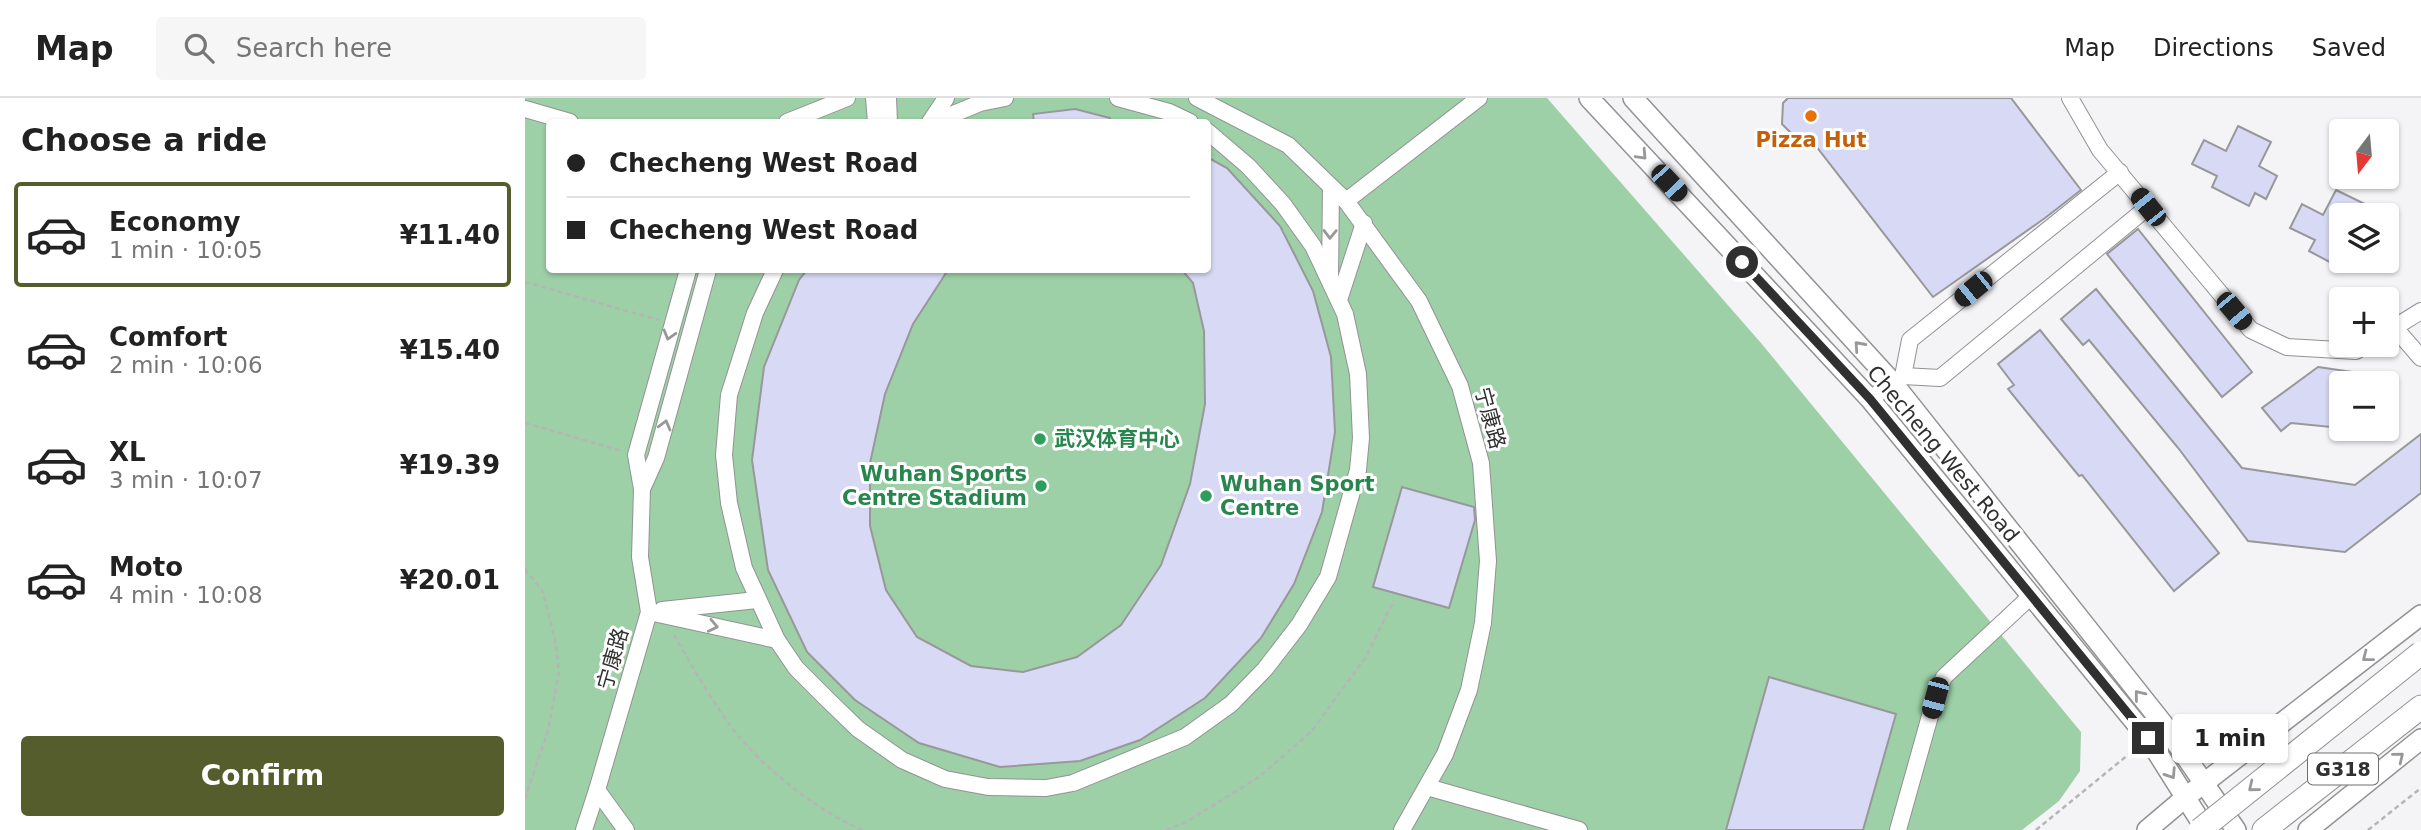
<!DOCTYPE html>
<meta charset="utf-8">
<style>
body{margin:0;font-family:"DejaVu Sans","Noto Sans SC",sans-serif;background:#f6f6f6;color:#222;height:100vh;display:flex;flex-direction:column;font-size:26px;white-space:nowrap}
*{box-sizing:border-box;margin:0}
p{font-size:23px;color:#767676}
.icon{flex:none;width:38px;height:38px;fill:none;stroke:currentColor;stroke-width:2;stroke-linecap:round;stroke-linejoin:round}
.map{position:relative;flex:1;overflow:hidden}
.details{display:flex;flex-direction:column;background:#fff;width:525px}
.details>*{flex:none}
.top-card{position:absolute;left:21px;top:21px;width:665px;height:154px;border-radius:7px;box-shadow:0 2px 5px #0004;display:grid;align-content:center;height:154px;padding:0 21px;background:#fff}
.needle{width:46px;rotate:196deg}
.tools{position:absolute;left:1804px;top:21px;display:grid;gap:14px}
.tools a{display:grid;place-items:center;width:70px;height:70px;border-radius:7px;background:#fff;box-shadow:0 2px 5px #0004;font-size:35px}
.end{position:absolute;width:32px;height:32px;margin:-16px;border:9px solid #303031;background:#fff;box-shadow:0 0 0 4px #fff}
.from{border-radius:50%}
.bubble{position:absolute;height:49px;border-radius:7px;background:#fff;box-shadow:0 2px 5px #0004;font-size:23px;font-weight:700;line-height:49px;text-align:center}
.car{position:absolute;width:21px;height:42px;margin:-21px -10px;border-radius:9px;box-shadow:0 0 5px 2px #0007;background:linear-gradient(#222 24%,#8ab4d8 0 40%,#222 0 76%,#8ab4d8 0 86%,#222 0)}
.top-card b{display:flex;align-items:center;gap:24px;height:66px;font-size:26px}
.top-card b+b{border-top:2px solid #e0e0e0}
.top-card i{width:18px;height:18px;background:#222}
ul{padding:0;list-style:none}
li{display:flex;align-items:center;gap:21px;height:105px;margin:0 14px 10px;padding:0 7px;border:4px solid transparent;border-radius:7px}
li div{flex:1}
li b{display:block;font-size:26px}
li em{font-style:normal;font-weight:700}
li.selected{border-color:#555d2c}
li>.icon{width:63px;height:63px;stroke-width:1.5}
h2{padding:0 21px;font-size:32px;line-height:84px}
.cta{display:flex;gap:14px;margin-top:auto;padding:14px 21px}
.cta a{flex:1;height:80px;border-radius:7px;background:#555d2c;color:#fff;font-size:28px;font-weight:700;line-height:80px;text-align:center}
header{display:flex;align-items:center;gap:42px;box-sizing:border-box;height:98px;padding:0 35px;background:#fff;border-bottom:2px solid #e0e0e0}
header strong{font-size:33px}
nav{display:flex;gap:38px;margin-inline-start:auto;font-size:24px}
.search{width:490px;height:63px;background:#f6f6f6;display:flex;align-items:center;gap:18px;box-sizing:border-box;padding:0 24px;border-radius:7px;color:#767676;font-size:26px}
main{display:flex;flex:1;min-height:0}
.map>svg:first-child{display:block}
.green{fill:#9dd0a7;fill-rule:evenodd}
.building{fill:#d8d9f5;stroke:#98989a;stroke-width:2}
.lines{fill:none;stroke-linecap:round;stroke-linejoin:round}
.minor-casing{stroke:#929294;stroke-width:18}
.major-casing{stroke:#929294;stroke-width:22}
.highway-casing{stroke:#929294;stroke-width:25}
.path{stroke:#b5b5b8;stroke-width:2.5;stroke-dasharray:5 3.5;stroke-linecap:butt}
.minor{stroke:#fff;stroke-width:16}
.major{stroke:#fff;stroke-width:19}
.highway{stroke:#fff;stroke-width:23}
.highway-bridge-casing{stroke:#929294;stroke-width:25;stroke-linecap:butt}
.highway-bridge{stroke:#fff;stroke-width:23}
.oneway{stroke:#989898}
.route{stroke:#303031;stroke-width:9}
.food-dot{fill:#e8710a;stroke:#fff;stroke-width:2.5}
.leisure-dot{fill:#2e9e5b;stroke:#fff;stroke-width:2.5}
.labels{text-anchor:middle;stroke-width:6;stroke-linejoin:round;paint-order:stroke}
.shield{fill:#fff;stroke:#6e6e6f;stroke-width:2}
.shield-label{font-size:19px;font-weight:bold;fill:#303031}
.food-label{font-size:21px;font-weight:bold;fill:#c56008;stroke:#fff}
.street-label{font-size:21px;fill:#303031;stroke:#fff}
.leisure-label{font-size:21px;font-weight:bold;fill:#27864d;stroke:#fff;text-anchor:start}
</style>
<header>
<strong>Map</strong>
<div class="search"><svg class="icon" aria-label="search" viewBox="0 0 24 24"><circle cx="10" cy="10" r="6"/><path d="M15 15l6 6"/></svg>Search here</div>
<nav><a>Map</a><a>Directions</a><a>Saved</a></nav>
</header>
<main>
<section class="details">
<h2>Choose a ride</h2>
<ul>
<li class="selected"><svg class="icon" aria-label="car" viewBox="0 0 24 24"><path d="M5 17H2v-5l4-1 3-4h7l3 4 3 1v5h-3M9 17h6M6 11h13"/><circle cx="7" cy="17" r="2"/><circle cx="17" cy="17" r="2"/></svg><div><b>Economy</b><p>1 min · 10:05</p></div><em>¥11.40</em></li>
<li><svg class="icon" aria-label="car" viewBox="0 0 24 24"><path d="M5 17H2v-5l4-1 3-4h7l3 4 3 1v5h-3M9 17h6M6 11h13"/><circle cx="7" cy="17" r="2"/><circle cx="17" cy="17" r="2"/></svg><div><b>Comfort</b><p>2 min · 10:06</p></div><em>¥15.40</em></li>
<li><svg class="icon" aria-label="car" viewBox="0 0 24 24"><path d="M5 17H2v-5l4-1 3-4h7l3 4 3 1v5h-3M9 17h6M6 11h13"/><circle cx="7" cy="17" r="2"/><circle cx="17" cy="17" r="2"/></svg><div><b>XL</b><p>3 min · 10:07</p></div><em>¥19.39</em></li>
<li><svg class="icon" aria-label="car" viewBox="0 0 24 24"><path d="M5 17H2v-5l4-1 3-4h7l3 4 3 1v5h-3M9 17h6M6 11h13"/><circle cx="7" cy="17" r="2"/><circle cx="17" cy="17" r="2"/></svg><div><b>Moto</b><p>4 min · 10:08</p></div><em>¥20.01</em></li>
</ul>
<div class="cta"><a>Confirm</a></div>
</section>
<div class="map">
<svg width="1896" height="732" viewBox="0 0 1896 732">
<rect width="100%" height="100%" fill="#f4f4f7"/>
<!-- green -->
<path class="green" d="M0,0H1022L1236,245L1556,634L1555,673L1534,703L1497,732H0ZM24,24H682V172H24Z"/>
<!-- building -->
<g class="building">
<polygon points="1263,0 1486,0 1556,92 1520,120 1408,199 1287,43 1270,39 1257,26 1258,5"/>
<polygon points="550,11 585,20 585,24 509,24 508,16"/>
<polygon points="1713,28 1746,44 1734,68 1752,78 1741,101 1730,95 1724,108 1687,89 1692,78 1667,66 1679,42 1701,53"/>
<polygon points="682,59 702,70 755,128 788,193 806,259 810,334 797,414 769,486 736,540 680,600 615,642 555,663 475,669 394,645 330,602 282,554 243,472 227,362 239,269 274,182 282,172 423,172 388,226 360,296 345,365 345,428 361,492 392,539 446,568 498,574 552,559 596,527 636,467 665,386 680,306 679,233 668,185 657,172 682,172"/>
<polygon points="1811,92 1844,108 1839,117 1816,117 1816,170 1784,153 1790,142 1765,130 1777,106 1798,117"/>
<polygon points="1613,131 1727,274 1697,299 1582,156"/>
<polygon points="1571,191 1717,370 1830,387 1896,336 1896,395 1820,454 1723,443 1654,351 1564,242 1558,247 1536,221"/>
<polygon points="1515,232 1694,455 1649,493 1557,377 1554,378 1483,291 1489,287 1473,266"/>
<polygon points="1793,269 1856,278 1855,285 1816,285 1816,330 1766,325 1756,333 1737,310"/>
<polygon points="877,389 949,409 950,422 924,510 848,489"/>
<polygon points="1244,579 1371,616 1338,732 1201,732"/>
</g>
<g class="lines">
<defs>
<g id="minor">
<polyline points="349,0 351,24"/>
<polyline points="363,0 364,24"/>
<polyline points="593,0 644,14 665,24"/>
<polyline points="672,0 763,47 821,103"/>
<polyline points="1545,0 1575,52 1726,232 1762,249 1831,253 1841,247"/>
<polyline points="0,11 45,24"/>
<polyline points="262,24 322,0"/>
<polyline points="405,24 421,0"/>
<polyline points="409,24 455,5 480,0"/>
<polyline points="250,172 230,215 204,297 199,357 204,405 219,470 252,542 271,570 303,602 333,631 377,662 420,681 463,689 521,690 548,685 660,639 706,606 740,571 774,527 803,479 833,372 836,340 833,276 820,216 788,148 758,106 723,68 682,33"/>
<polyline points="805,181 806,89"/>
<polyline points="814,202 839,125"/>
<polyline points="1870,230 1896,260"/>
<polyline points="1862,234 1896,213"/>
<polyline points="1378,278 1415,280 1623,109"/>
<polyline points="1345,301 1378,278 1385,242 1595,74"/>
<polyline points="117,391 131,360 183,172"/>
<polyline points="137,512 232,502"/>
<polyline points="124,514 252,542"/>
<polyline points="902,689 1054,732"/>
<polyline points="59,732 72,692"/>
<polyline points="101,732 72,692 124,514 115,459 117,391 111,357 163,172"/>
<polyline points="877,732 920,656 944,592 958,525 963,463 956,365 935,288 894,203 821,103 954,0"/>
<polyline points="1373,732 1410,600 1419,579 1506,498"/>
</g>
<g id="major">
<polyline points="1064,0 1345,301 1623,640 1681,732"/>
<polyline points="1108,0 1368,285 1639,627 1711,732"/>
<polyline points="1622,732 1661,699 1896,517"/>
<polyline points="1783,732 1896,641"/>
</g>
<polyline id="highway" points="1739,732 1896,609"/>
</defs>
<!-- minor casing -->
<use href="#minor" class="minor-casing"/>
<!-- major casing -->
<use href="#major" class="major-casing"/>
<!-- highway casing -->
<use href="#highway" class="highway-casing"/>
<!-- path -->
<g class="path">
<polyline points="0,184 134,222"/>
<polyline points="0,325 97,353"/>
<polyline points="0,471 18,494 30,542 34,574 23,633 0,700"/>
<path d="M149,537C167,568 193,614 216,641C249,679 293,712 337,732"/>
<polyline points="641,732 661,724 734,679 786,634 841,559 869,502"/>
<polyline points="1511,732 1609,652"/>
<polyline points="1843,732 1896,690"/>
</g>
<!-- minor -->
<use href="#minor" class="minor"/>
<!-- major -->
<use href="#major" class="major"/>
<!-- highway -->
<use href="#highway" class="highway"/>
<defs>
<polyline id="highway-bridge" points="1675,732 1896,555"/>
</defs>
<!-- highway-bridge casing -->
<use href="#highway-bridge" class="highway-bridge-casing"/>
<!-- highway-bridge -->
<use href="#highway-bridge" class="highway-bridge"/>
</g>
<!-- one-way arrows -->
<defs><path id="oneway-chevron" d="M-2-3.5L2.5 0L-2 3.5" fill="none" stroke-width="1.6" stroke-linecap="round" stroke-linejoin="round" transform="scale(1.75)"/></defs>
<g class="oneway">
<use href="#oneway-chevron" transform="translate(1117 57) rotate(47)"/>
<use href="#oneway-chevron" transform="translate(805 136) rotate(91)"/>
<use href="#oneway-chevron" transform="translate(144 237) rotate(106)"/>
<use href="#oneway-chevron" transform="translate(1334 248) rotate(-132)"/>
<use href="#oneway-chevron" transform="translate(140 327) rotate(-75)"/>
<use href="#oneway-chevron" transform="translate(188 528) rotate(12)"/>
<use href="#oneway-chevron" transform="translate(1842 559) rotate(142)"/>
<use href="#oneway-chevron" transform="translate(1614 597) rotate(-129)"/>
<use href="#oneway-chevron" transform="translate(1874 659) rotate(-39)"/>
<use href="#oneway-chevron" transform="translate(1646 676) rotate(57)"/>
<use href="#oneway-chevron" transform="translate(1728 689) rotate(141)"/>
</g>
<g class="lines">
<!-- route -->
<polyline class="route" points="1217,164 1345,301 1623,640"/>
</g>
<!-- markers -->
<circle class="food-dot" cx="1286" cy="18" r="7"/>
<g class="leisure-dot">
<circle cx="515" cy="341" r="7"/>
<circle cx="516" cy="388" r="7"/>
<circle cx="681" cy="398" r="7"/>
</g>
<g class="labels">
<!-- shield labels -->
<rect class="shield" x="1783" y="655.5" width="70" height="31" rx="5"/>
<g class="shield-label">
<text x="1818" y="678">G318</text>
</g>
<!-- food labels -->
<g class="food-label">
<text x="1286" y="49">Pizza Hut</text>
</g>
<!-- street labels -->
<g class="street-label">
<text transform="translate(965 320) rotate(75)" y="7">宁康路</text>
<text transform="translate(1418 356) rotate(50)" y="7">Checheng West Road</text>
<text transform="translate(88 561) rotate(-74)" y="7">宁康路</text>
</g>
<!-- leisure labels -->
<g class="leisure-label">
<text x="529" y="348">武汉体育中心</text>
<text x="502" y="383" text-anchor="end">Wuhan Sports<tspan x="502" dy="24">Centre Stadium</tspan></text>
<text x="695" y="393">Wuhan Sport<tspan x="695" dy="24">Centre</tspan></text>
</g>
</g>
</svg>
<div class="tools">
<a><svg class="needle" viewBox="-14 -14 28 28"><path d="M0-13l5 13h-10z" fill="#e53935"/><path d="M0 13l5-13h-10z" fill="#767676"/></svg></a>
<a><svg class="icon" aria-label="layers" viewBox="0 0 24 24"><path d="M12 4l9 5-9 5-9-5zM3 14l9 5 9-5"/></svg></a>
<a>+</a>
<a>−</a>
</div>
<i class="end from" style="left:1217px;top:164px"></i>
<i class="end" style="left:1623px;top:640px"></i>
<div class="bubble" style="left:1647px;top:616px;width:116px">1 min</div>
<i class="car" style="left:1144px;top:85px;rotate:137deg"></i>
<i class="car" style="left:1623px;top:109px;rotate:321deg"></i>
<i class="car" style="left:1448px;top:191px;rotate:231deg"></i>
<i class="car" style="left:1709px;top:213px;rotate:140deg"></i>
<i class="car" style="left:1410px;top:600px;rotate:195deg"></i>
<div class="top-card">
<b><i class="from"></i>Checheng West Road</b>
<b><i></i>Checheng West Road</b>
</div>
</div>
</main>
